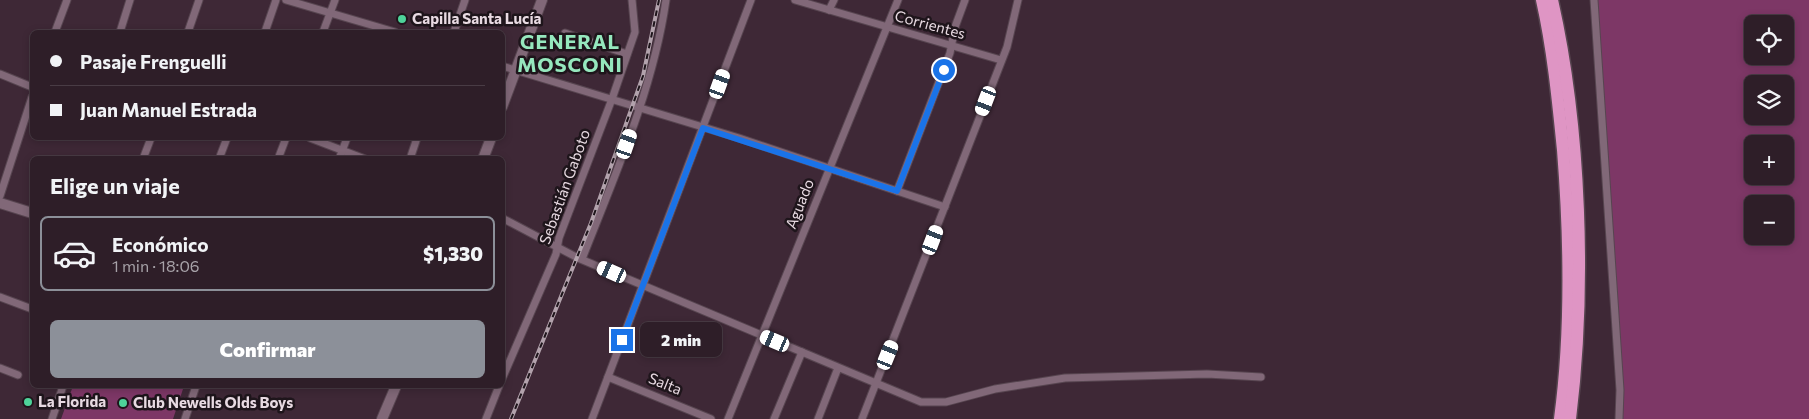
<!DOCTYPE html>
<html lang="es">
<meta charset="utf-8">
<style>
body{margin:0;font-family:Commissioner,sans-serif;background:#362730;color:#f1f3f6;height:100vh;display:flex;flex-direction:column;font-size:19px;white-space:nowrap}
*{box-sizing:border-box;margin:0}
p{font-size:16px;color:#a7a2a8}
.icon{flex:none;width:28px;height:28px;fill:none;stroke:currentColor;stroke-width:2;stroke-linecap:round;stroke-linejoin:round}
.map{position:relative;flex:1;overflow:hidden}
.side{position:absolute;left:30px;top:156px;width:475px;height:232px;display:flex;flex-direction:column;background:#2e1e28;border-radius:8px;box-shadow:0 2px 8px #0003,0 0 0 1px #493c45}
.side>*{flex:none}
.top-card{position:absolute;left:30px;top:30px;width:475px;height:110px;border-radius:8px;box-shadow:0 2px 8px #0003,0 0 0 1px #493c45;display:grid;align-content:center;height:110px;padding:0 20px;background:#2e1e28}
.fabs{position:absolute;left:1744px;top:15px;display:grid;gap:10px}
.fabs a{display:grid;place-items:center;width:50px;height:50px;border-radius:8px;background:#2e1e28;box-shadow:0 2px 8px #0003,0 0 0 1px #493c45;font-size:25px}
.end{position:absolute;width:22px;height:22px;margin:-11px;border:6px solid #1a73e8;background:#fff;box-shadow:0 0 0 2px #fff}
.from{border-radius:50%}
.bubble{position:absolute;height:35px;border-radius:8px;background:#2e1e28;box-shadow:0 2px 8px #0003,0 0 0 1px #493c45;font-size:16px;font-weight:800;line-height:35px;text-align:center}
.car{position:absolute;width:15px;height:30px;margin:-15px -8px;border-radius:6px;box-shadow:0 0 4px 1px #0007;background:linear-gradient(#fff 24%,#345 0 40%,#fff 0 76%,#345 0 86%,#fff 0)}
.top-card b{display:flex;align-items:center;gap:18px;height:48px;font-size:19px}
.top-card b+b{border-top:1px solid #493c45}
.top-card i{width:12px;height:12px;background:#f1f3f6}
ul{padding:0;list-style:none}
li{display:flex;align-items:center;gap:15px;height:75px;margin:0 10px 8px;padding:0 10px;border:2px solid #493c45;border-radius:8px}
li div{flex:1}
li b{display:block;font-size:19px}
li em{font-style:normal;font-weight:800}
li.current{border-color:#8c9099}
li>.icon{width:45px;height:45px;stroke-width:1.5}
h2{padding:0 20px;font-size:22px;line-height:60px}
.button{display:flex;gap:10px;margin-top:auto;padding:10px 20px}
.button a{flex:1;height:58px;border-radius:8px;background:#8c9099;color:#fff;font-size:20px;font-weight:800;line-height:58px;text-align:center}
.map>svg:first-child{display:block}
.green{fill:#7d3766;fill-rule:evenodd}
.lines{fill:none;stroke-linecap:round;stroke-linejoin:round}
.street-casing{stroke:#574550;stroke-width:9}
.secondary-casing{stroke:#574550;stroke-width:12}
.highway-casing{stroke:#574550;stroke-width:15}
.street{stroke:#816878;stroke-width:7}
.secondary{stroke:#816878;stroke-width:10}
.highway{stroke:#df95c4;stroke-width:12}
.rail-casing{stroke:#b2a2ac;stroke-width:4}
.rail{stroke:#1e151b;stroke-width:2;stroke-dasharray:5.5;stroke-linecap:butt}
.route{stroke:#1a73e8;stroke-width:6}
.poi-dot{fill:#4ed39a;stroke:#1e151b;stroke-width:2}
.labels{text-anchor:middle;stroke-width:5;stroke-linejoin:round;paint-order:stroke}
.poi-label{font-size:15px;font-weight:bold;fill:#e8dae2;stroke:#1e151b;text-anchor:start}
.street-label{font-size:15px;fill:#e8dae2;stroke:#1e151b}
.district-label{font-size:20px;font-weight:bold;letter-spacing:1px;fill:#96e8be;stroke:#1e151b}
</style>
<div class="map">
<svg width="1809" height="419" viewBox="0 0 1809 419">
<rect width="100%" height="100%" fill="#3e2836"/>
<!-- green -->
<g class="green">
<path d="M1595,0H1809V419H1619ZM1752,24H1785V56H1752ZM1752,84H1785V116H1752ZM1752,144H1785V176H1752ZM1752,204H1785V236H1752Z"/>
<polygon points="73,386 184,386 173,419 61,419"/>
</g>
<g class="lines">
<defs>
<g id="street">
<polyline points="286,0 395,32"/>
<polyline points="795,0 1001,60"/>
<polyline points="1594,0 1620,390 1619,419"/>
<polyline points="829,10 834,0"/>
<polyline points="55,32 67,0"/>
<polyline points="120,32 130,0"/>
<polyline points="188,32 199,0"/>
<polyline points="265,32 276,0"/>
<polyline points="323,32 335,0"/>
<polyline points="454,32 465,0"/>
<polyline points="565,33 627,54"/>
<polyline points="502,66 739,138 945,207"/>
<polyline points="0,74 32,87"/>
<polyline points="310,138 365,159"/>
<polyline points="143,159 151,138"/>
<polyline points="219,159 227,138"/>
<polyline points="278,159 286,138"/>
<polyline points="339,159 347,138"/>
<polyline points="410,159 417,138"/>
<polyline points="897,191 950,53 955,27 965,0"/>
<polyline points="0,196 32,97"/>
<polyline points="502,218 578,258 921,402 946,402 995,389 1065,378 1207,374 1261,377"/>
<path d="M582,259C615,175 653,90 666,0"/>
<polyline points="0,297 32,309"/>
<polyline points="0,368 18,375"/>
<polyline points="608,377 711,419"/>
<polyline points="502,379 556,254 559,238 612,99 635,32 632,0"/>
<polyline points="52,419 63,386"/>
<polyline points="185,419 196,386"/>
<polyline points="486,419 499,386"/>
<polyline points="592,419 751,0"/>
<polyline points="728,419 898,0"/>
<polyline points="774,419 802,352"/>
<polyline points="818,419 838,368"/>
<polyline points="862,419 1007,47 1018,0"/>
</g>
<g id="secondary">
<polyline points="502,107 542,0"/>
<polyline points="483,159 491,138"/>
<polyline points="0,203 32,213"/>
<polyline points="382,419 396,386"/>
</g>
<g id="highway">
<path d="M1542,0C1553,49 1558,100 1563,150C1570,239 1572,330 1560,419"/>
<path d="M1552,0C1581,128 1586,289 1570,419"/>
</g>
</defs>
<!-- street casing -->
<use href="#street" class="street-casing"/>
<!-- secondary casing -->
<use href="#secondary" class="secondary-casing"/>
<!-- highway casing -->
<use href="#highway" class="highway-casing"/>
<!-- street -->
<use href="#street" class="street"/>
<!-- secondary -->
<use href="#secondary" class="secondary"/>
<!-- highway -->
<use href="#highway" class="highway"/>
<defs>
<polyline id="rail" points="511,419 591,223 643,76 659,0"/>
</defs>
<!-- rail casing -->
<use href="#rail" class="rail-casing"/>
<!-- rail -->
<use href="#rail" class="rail"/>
</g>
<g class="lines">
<!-- route -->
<polyline class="route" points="622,340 703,128 897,191 944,70"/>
</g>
<!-- markers -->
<g class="poi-dot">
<circle cx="402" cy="19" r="5"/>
<circle cx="28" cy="402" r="5"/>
<circle cx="123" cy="403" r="5"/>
</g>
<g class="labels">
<!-- poi labels -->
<g class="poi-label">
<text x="412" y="24">Capilla Santa Lucía</text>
<text x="38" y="407">La Florida</text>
<text x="133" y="408">Club Newells Olds Boys</text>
</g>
<!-- street labels -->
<g class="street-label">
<text transform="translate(930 25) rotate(15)" y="5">Corrientes</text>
<text transform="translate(565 187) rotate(-70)" y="5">Sebastián Gaboto</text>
<text transform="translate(800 204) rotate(-68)" y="5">Aguado</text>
<text transform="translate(665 384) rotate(22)" y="5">Salta</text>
</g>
<!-- district labels -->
<g class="district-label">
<text x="570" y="49">GENERAL<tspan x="570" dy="23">MOSCONI</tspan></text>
</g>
</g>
</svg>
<div class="fabs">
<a><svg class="icon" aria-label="locate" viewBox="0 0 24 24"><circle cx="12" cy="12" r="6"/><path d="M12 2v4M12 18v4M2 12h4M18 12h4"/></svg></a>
<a><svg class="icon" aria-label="layers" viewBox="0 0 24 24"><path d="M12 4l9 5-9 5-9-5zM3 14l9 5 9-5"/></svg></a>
<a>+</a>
<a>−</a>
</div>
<i class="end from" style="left:944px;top:70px"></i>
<i class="end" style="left:622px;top:340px"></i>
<div class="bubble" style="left:640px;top:322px;width:82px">2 min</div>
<i class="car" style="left:720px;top:84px;rotate:20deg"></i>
<i class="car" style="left:986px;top:101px;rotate:201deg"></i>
<i class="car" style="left:627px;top:144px;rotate:19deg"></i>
<i class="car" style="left:933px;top:240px;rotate:21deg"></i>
<i class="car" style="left:612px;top:272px;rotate:294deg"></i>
<i class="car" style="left:775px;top:341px;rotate:293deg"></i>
<i class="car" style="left:888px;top:355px;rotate:22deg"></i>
<div class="top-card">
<b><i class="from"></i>Pasaje Frenguelli</b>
<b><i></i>Juan Manuel Estrada</b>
</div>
<section class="side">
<h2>Elige un viaje</h2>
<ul>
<li class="current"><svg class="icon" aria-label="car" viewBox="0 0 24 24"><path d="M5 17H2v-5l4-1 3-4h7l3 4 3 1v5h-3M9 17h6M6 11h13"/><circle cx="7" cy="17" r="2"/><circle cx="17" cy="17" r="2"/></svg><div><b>Económico</b><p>1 min · 18:06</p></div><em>$1,330</em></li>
</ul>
<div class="button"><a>Confirmar</a></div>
</section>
</div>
